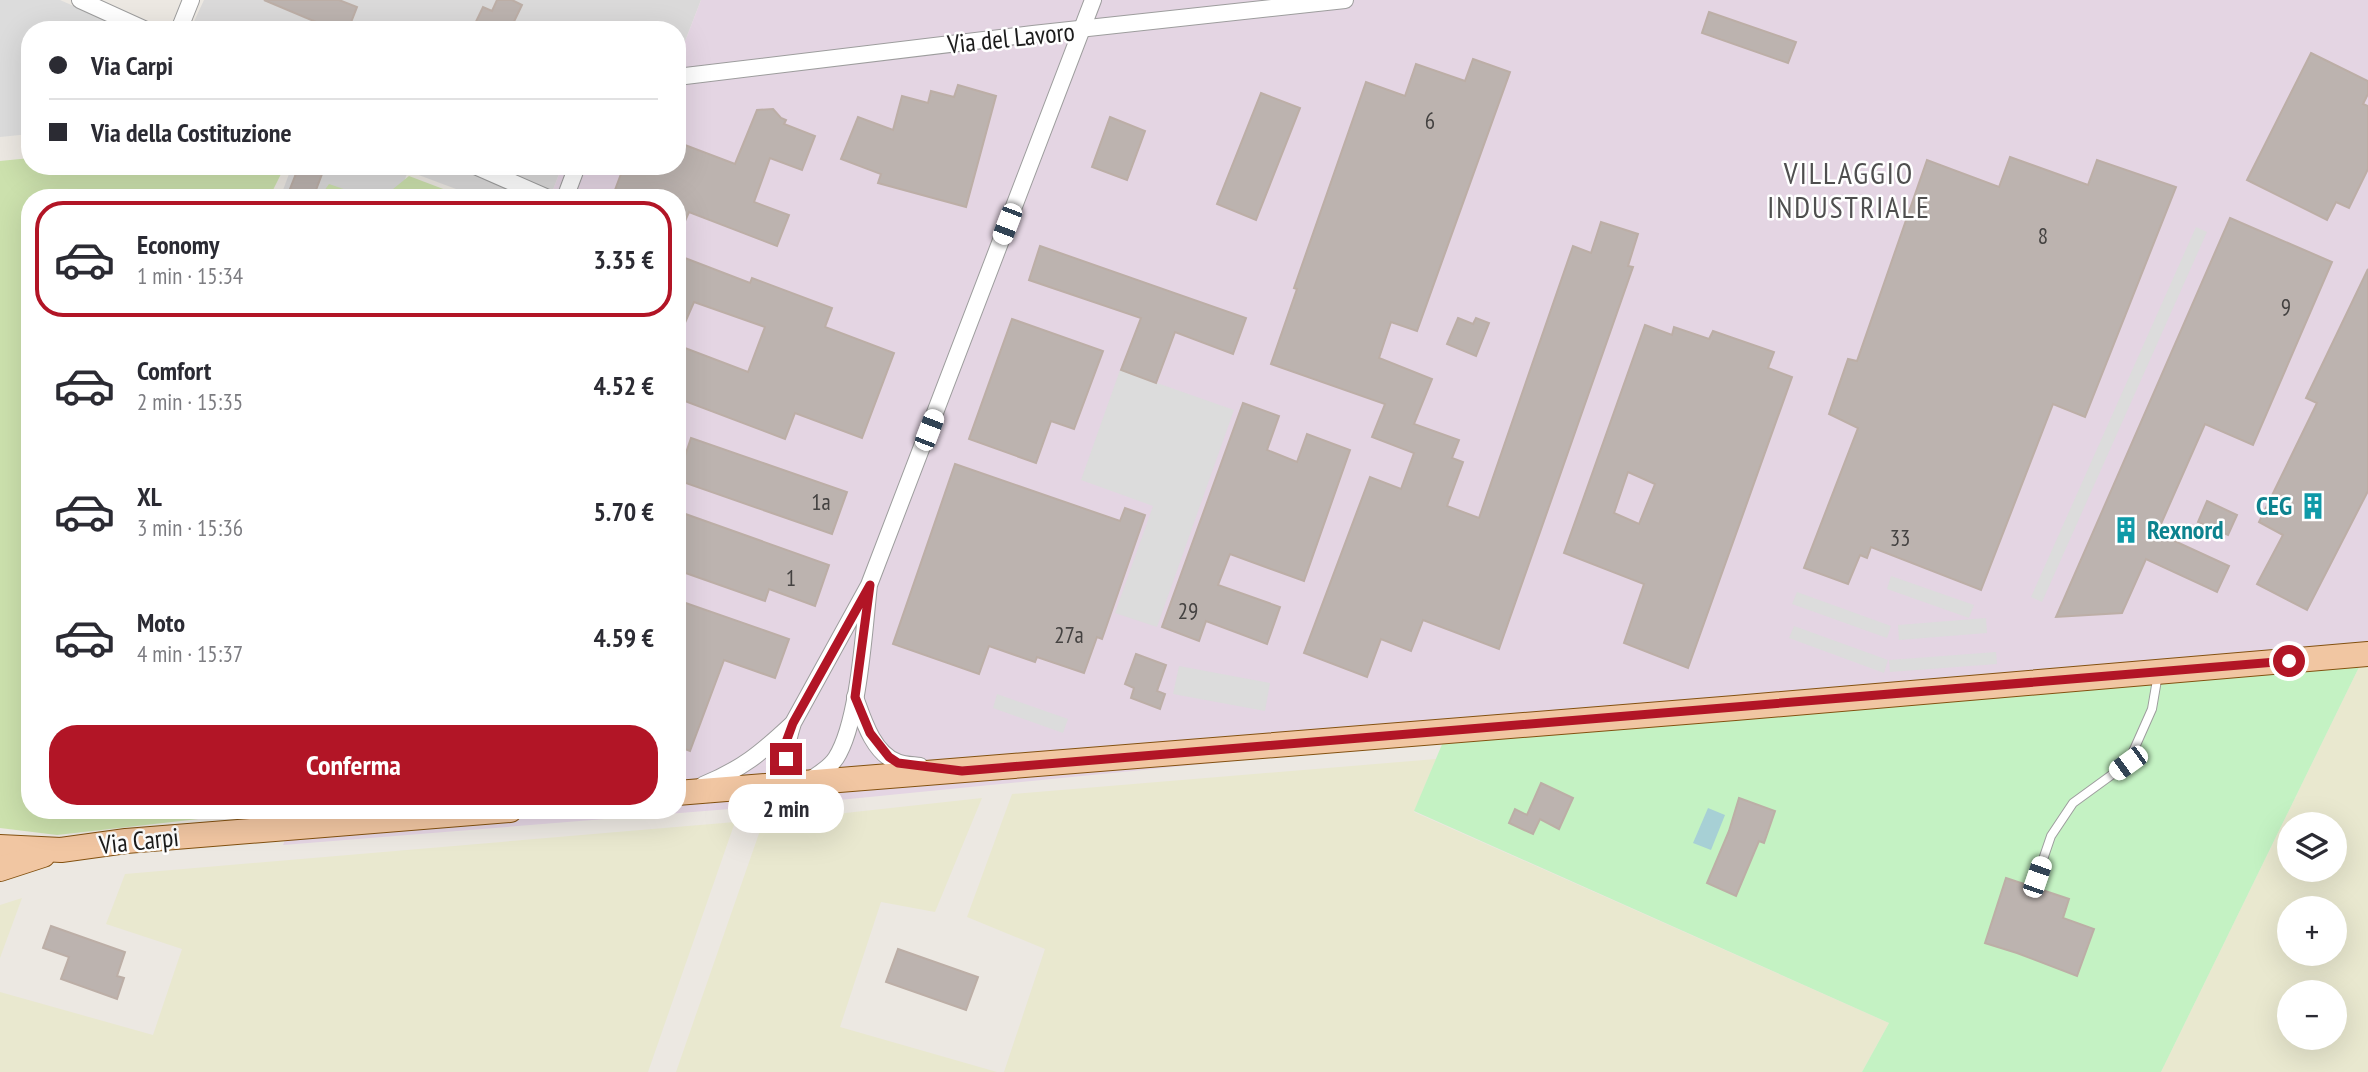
<!DOCTYPE html>
<html lang="it">
<meta charset="utf-8">
<style>
body{margin:0;font-family:"PT Sans Narrow",sans-serif;background:#f7f7f7;color:#2b2b33;height:100vh;display:flex;flex-direction:column;font-size:26px;white-space:nowrap}
*{box-sizing:border-box;margin:0}
p{font-size:23px;color:#7c7c81}
.icon{flex:none;width:38px;height:38px;fill:none;stroke:currentColor;stroke-width:2;stroke-linecap:round;stroke-linejoin:round}
.map{position:relative;flex:1;overflow:hidden}
.panel{position:absolute;left:21px;top:189px;width:665px;height:630px;display:flex;flex-direction:column;background:#fff;border-radius:28px;box-shadow:0 7px 28px #0002}
.panel>*{flex:none}
.hud{position:absolute;left:21px;top:21px;width:665px;height:154px;border-radius:28px;box-shadow:0 7px 28px #0002;display:grid;align-content:center;height:154px;padding:0 28px;background:#fff}
.buttons{position:absolute;left:2277px;top:812px;display:grid;gap:14px}
.buttons a{display:grid;place-items:center;width:70px;height:70px;border-radius:50%;background:#fff;box-shadow:0 7px 28px #0002;font-size:35px}
.end{position:absolute;width:32px;height:32px;margin:-16px;border:9px solid #b21526;background:#fff;box-shadow:0 0 0 4px #fff}
.from{border-radius:50%}
.bubble{position:absolute;height:49px;border-radius:24px;background:#fff;box-shadow:0 7px 28px #0002;font-size:23px;font-weight:700;line-height:49px;text-align:center}
.car{position:absolute;width:21px;height:42px;margin:-21px -10px;border-radius:9px;box-shadow:0 0 5px 2px #0007;background:linear-gradient(#fff 24%,#345 0 40%,#fff 0 76%,#345 0 86%,#fff 0)}
.hud b{display:flex;align-items:center;gap:24px;height:66px;font-size:26px}
.hud b+b{border-top:2px solid #e1e1e2}
.hud i{width:18px;height:18px;background:#2b2b33}
ul{padding:12px 0 0;list-style:none}
li{display:flex;align-items:center;gap:21px;height:116px;margin:0 14px 10px;padding:0 14px;border:4px solid transparent;border-radius:28px}
li div{flex:1}
li b{display:block;font-size:26px}
li em{font-style:normal;font-weight:700}
li.current{border-color:#b21526}
li>.icon{width:63px;height:63px;stroke-width:1.5}
.button{display:flex;gap:14px;margin-top:auto;padding:14px 28px}
.button a{flex:1;height:80px;border-radius:28px;background:#b21526;color:#fff;font-size:28px;font-weight:700;line-height:80px;text-align:center}
.map>svg:first-child{display:block}
.residential{fill:#dad9d9}
.industrial{fill:#e4d5e3}
.farmland{fill:#e9e8cf;fill-rule:evenodd}
.grass{fill:#cce1ad}
.park{fill:#c4f2c3}
.parking{fill:#dcdcdc}
.water{fill:#a7d0d5}
.building{fill:#bcb3af;stroke:#bcaea6;stroke-width:2;fill-rule:evenodd}
.lines{fill:none;stroke-linecap:round;stroke-linejoin:round}
.lane-casing{stroke:#9d9d9d;stroke-width:10}
.street-casing{stroke:#9d9d9d;stroke-width:18}
.primary-casing{stroke:#835110;stroke-width:26}
.lane{stroke:#fff;stroke-width:8}
.street{stroke:#fff;stroke-width:16}
.primary{stroke:#f1c6a2;stroke-width:24}
.route{stroke:#b21526;stroke-width:9}
.labels{text-anchor:middle;stroke-width:5;stroke-linejoin:round;paint-order:stroke}
.number-label{font-size:23px;fill:#444241}
.street-label{font-size:26px;fill:#1c1c1c;stroke:#fff}
.culture-label{font-size:26px;font-weight:bold;fill:#0d838f;stroke:#fff;text-anchor:end}
.quarter-label{font-size:30px;letter-spacing:2px;fill:#4f4f4f;stroke:#fff}
</style>
<div class="map">
<svg width="2368" height="1072" viewBox="0 0 2368 1072">
<rect width="100%" height="100%" fill="#ece8e2"/>
<!-- residential -->
<g class="residential">
<polygon points="204,0 701,0 677,62 677,30 190,30"/>
<polygon points="292,166 562,166 550,198 480,198 408,171 398,198 280,198"/>
</g>
<!-- industrial -->
<polygon class="industrial" points="701,0 2368,0 2368,658 1376,747 829,801 283,845 298,810 677,810 677,198 550,198 562,166 677,166 677,62"/>
<!-- farmland -->
<g class="farmland">
<path d="M2368,658V1072H2161L2363,659ZM2289,824H2334V870H2289ZM2289,908H2334V954H2289ZM2289,992H2334V1038H2289Z"/>
<polygon points="1436,759 1414,812 1889,1023 1862,1072 1004,1072 1045,949 967,917 1012,794"/>
<polygon points="982,798 935,912 881,902 840,1027 997,1072 676,1072 763,822"/>
<polygon points="735,822 648,1072 0,1072 0,992 153,1035 182,949 106,924 125,874"/>
<polygon points="22,898 0,958 0,905"/>
</g>
<!-- grass -->
<g class="grass">
<polygon points="30,158 30,166 285,166 269,198 30,198 30,810 277,810 57,835 0,828 0,161"/>
<polygon points="409,176 467,198 382,198"/>
<polygon points="329,184 370,198 319,198"/>
</g>
<!-- park -->
<polygon class="park" points="2363,659 2161,1072 1862,1072 1889,1023 1414,811 1443,742"/>
<!-- parking -->
<g class="parking">
<polygon points="0,0 60,0 128,30 30,30 30,134 0,137"/>
<polygon points="2196,227 2207,232 2042,602 2031,597"/>
<polygon points="1120,370 1234,410 1157,627 1115,613 1153,506 1081,480"/>
<polygon points="1891,576 1974,605 1969,618 1887,589"/>
<polygon points="1797,592 1891,626 1887,638 1792,604"/>
<polygon points="1986,618 1987,633 1899,640 1898,625"/>
<polygon points="1794,626 1888,660 1884,673 1789,638"/>
<polygon points="1996,652 1997,664 1890,672 1889,660"/>
<polygon points="1179,666 1270,683 1265,711 1173,694"/>
<polygon points="997,694 1068,719 1063,733 993,708"/>
</g>
<!-- water -->
<polygon class="water" points="1708,808 1725,815 1711,850 1693,843"/>
<!-- building -->
<g class="building">
<polygon points="264,0 339,0 357,7 348,30 335,30"/>
<polygon points="497,0 512,0 522,5 510,30 472,30 483,7 492,11"/>
<polygon points="1709,12 1796,42 1788,63 1702,33"/>
<polygon points="2311,53 2368,81 2368,94 2363,104 2368,106 2368,169 2349,208 2336,202 2327,220 2247,180"/>
<polygon points="1473,59 1510,72 1417,331 1391,322 1379,358 1432,379 1414,424 1459,440 1452,458 1463,462 1447,506 1479,518 1573,246 1591,253 1601,222 1638,234 1628,266 1633,267 1499,649 1423,620 1411,651 1381,639 1367,677 1304,653 1370,477 1401,489 1414,453 1372,437 1385,404 1271,364 1297,289 1294,288 1366,82 1405,96 1416,64 1465,81"/>
<polygon points="958,85 996,96 966,207 878,183 881,174 841,159 858,117 893,130 902,96 928,103 931,91 954,97"/>
<polygon points="1261,93 1300,108 1256,220 1217,204"/>
<polygon points="773,109 781,118 786,120 784,124 815,136 802,170 770,158 754,202 789,215 777,246 689,212 677,239 677,198 612,198 624,166 677,166 677,142 735,164 757,110"/>
<polygon points="1110,117 1145,131 1127,180 1092,167"/>
<polygon points="2010,157 2088,185 2097,160 2176,187 2085,417 2053,404 1981,590 1871,547 1867,558 1860,555 1848,584 1804,568 1858,428 1829,414 1848,359 1857,361 1927,160 1999,187"/>
<polygon points="299,166 325,166 313,198 290,189"/>
<polygon points="2230,218 2332,262 2253,445 2205,424 2157,533 2229,566 2217,592 2146,559 2122,613 2056,617"/>
<polygon points="1040,246 1246,318 1233,354 1175,332 1156,383 1121,370 1141,318 1029,280"/>
<polygon points="677,255 750,283 752,278 832,308 825,327 894,353 862,438 795,413 785,439 677,398 677,345 748,372 765,327 694,302 677,341"/>
<polygon points="2368,269 2368,491 2307,610 2257,584 2283,535 2259,522 2317,403 2306,398"/>
<polygon points="1458,318 1473,324 1476,318 1489,323 1476,356 1447,344"/>
<polygon points="1012,319 1103,351 1074,429 1051,421 1036,463 969,439"/>
<path d="M1645,325L1672,335L1674,327L1709,339L1713,331L1774,352L1768,368L1792,377L1688,668L1624,643L1644,584L1564,553ZM1628,472L1655,484L1639,524L1614,513Z"/>
<polygon points="1243,403 1279,416 1267,450 1297,462 1307,434 1350,450 1304,581 1230,554 1218,585 1280,607 1267,644 1206,621 1199,641 1162,627"/>
<polygon points="691,438 847,492 832,534 677,480"/>
<polygon points="955,464 1120,521 1125,508 1145,515 1102,639 1097,637 1084,673 1037,657 1035,662 989,646 979,674 893,644"/>
<polygon points="2207,501 2237,515 2228,535 2198,522"/>
<polygon points="677,511 829,565 815,606 769,589 765,601 677,570"/>
<polygon points="677,600 789,639 775,678 724,660 690,751 677,746"/>
<polygon points="1136,654 1166,665 1157,691 1165,694 1160,709 1131,698 1134,688 1125,684"/>
<polygon points="1541,783 1573,798 1559,829 1540,819 1533,834 1509,823 1515,809 1527,815"/>
<polygon points="1739,798 1775,811 1764,843 1759,841 1736,896 1707,883 1729,831"/>
<polygon points="2006,878 2069,899 2063,918 2094,929 2077,976 2017,953 1985,943"/>
<polygon points="51,926 125,952 117,976 124,978 117,999 61,979 69,957 43,948"/>
<polygon points="898,949 978,977 966,1010 886,982"/>
</g>
<g class="lines">
<defs>
<polyline id="lane" points="2037,877 2051,836 2073,803 2128,763 2152,709 2158,674"/>
<g id="street">
<polyline points="80,0 146,30"/>
<polyline points="179,30 191,0"/>
<polyline points="677,77 1033,34 1345,0"/>
<polyline points="475,166 548,198"/>
<polyline points="565,198 577,166"/>
<path d="M869,585C864,629 859,722 836,758C829,769 817,775 807,782C782,763 784,751 793,723L869,585L1093,0"/>
<path d="M855,697C863,719 873,753 897,762C904,765 913,765 920,766"/>
<path d="M703,785C742,769 761,753 791,725"/>
</g>
<g id="primary">
<polyline points="677,793 1735,708 2368,654"/>
<polyline points="0,847 61,850 126,841 510,810"/>
<polyline points="0,869 43,855"/>
</g>
</defs>
<!-- lane casing -->
<use href="#lane" class="lane-casing"/>
<!-- street casing -->
<use href="#street" class="street-casing"/>
<!-- primary casing -->
<use href="#primary" class="primary-casing"/>
<!-- lane -->
<use href="#lane" class="lane"/>
<!-- street -->
<use href="#street" class="street"/>
<!-- primary -->
<use href="#primary" class="primary"/>
</g>
<g class="lines">
<!-- route -->
<polyline class="route" points="786,759 786,742 793,723 870,585 855,697 870,733 889,757 898,763 962,771 2289,661"/>
</g>
<!-- icons -->
<defs>
<symbol id="building-bare" viewBox="-9 -9 18 18"><path d="M-4-6H4V6H1V3H-1V6H-4ZM-2.5-4.3h1.7v1.8h-1.7ZM.8-4.3h1.7v1.8H.8ZM-2.5-1h1.7V.8h-1.7ZM.8-1h1.7V.8H.8Z" fill="#0f9aa8" stroke="#fff" stroke-width="2.5" paint-order="stroke"/></symbol>
</defs>
<g fill-rule="evenodd">
<use href="#building-bare" x="2294" y="487" width="38" height="38"/>
<use href="#building-bare" x="2107" y="511" width="38" height="38"/>
</g>
<g class="labels">
<!-- number labels -->
<g class="number-label">
<text x="1430" y="129">6</text>
<text x="2043" y="244">8</text>
<text x="2286" y="315">9</text>
<text x="821" y="510">1a</text>
<text x="1900" y="546">33</text>
<text x="791" y="586">1</text>
<text x="1188" y="619">29</text>
<text x="1069" y="643">27a</text>
</g>
<!-- street labels -->
<g class="street-label">
<text transform="translate(1011 38) rotate(-6)" y="9">Via del Lavoro</text>
<text transform="translate(139 841) rotate(-6)" y="9">Via Carpi</text>
</g>
<!-- culture labels -->
<g class="culture-label">
<text x="2292" y="515">CEG</text>
<text x="2147" y="539" text-anchor="start">Rexnord</text>
</g>
<!-- quarter labels -->
<g class="quarter-label">
<text x="1849" y="184">VILLAGGIO<tspan x="1849" dy="34">INDUSTRIALE</tspan></text>
</g>
</g>
</svg>
<div class="buttons">
<a><svg class="icon" aria-label="layers" viewBox="0 0 24 24"><path d="M12 4l9 5-9 5-9-5zM3 14l9 5 9-5"/></svg></a>
<a>+</a>
<a>−</a>
</div>
<i class="end from" style="left:2289px;top:661px"></i>
<i class="end" style="left:786px;top:759px"></i>
<div class="bubble" style="left:728px;top:784px;width:116px">2 min</div>
<i class="car" style="left:1007px;top:224px;rotate:201deg"></i>
<i class="car" style="left:929px;top:430px;rotate:21deg"></i>
<i class="car" style="left:2128px;top:763px;rotate:234deg"></i>
<i class="car" style="left:2037px;top:877px;rotate:19deg"></i>
<div class="hud">
<b><i class="from"></i>Via Carpi</b>
<b><i></i>Via della Costituzione</b>
</div>
<section class="panel">
<ul>
<li class="current"><svg class="icon" aria-label="car" viewBox="0 0 24 24"><path d="M5 17H2v-5l4-1 3-4h7l3 4 3 1v5h-3M9 17h6M6 11h13"/><circle cx="7" cy="17" r="2"/><circle cx="17" cy="17" r="2"/></svg><div><b>Economy</b><p>1 min · 15:34</p></div><em>3.35 €</em></li>
<li><svg class="icon" aria-label="car" viewBox="0 0 24 24"><path d="M5 17H2v-5l4-1 3-4h7l3 4 3 1v5h-3M9 17h6M6 11h13"/><circle cx="7" cy="17" r="2"/><circle cx="17" cy="17" r="2"/></svg><div><b>Comfort</b><p>2 min · 15:35</p></div><em>4.52 €</em></li>
<li><svg class="icon" aria-label="car" viewBox="0 0 24 24"><path d="M5 17H2v-5l4-1 3-4h7l3 4 3 1v5h-3M9 17h6M6 11h13"/><circle cx="7" cy="17" r="2"/><circle cx="17" cy="17" r="2"/></svg><div><b>XL</b><p>3 min · 15:36</p></div><em>5.70 €</em></li>
<li><svg class="icon" aria-label="car" viewBox="0 0 24 24"><path d="M5 17H2v-5l4-1 3-4h7l3 4 3 1v5h-3M9 17h6M6 11h13"/><circle cx="7" cy="17" r="2"/><circle cx="17" cy="17" r="2"/></svg><div><b>Moto</b><p>4 min · 15:37</p></div><em>4.59 €</em></li>
</ul>
<div class="button"><a>Conferma</a></div>
</section>
</div>
